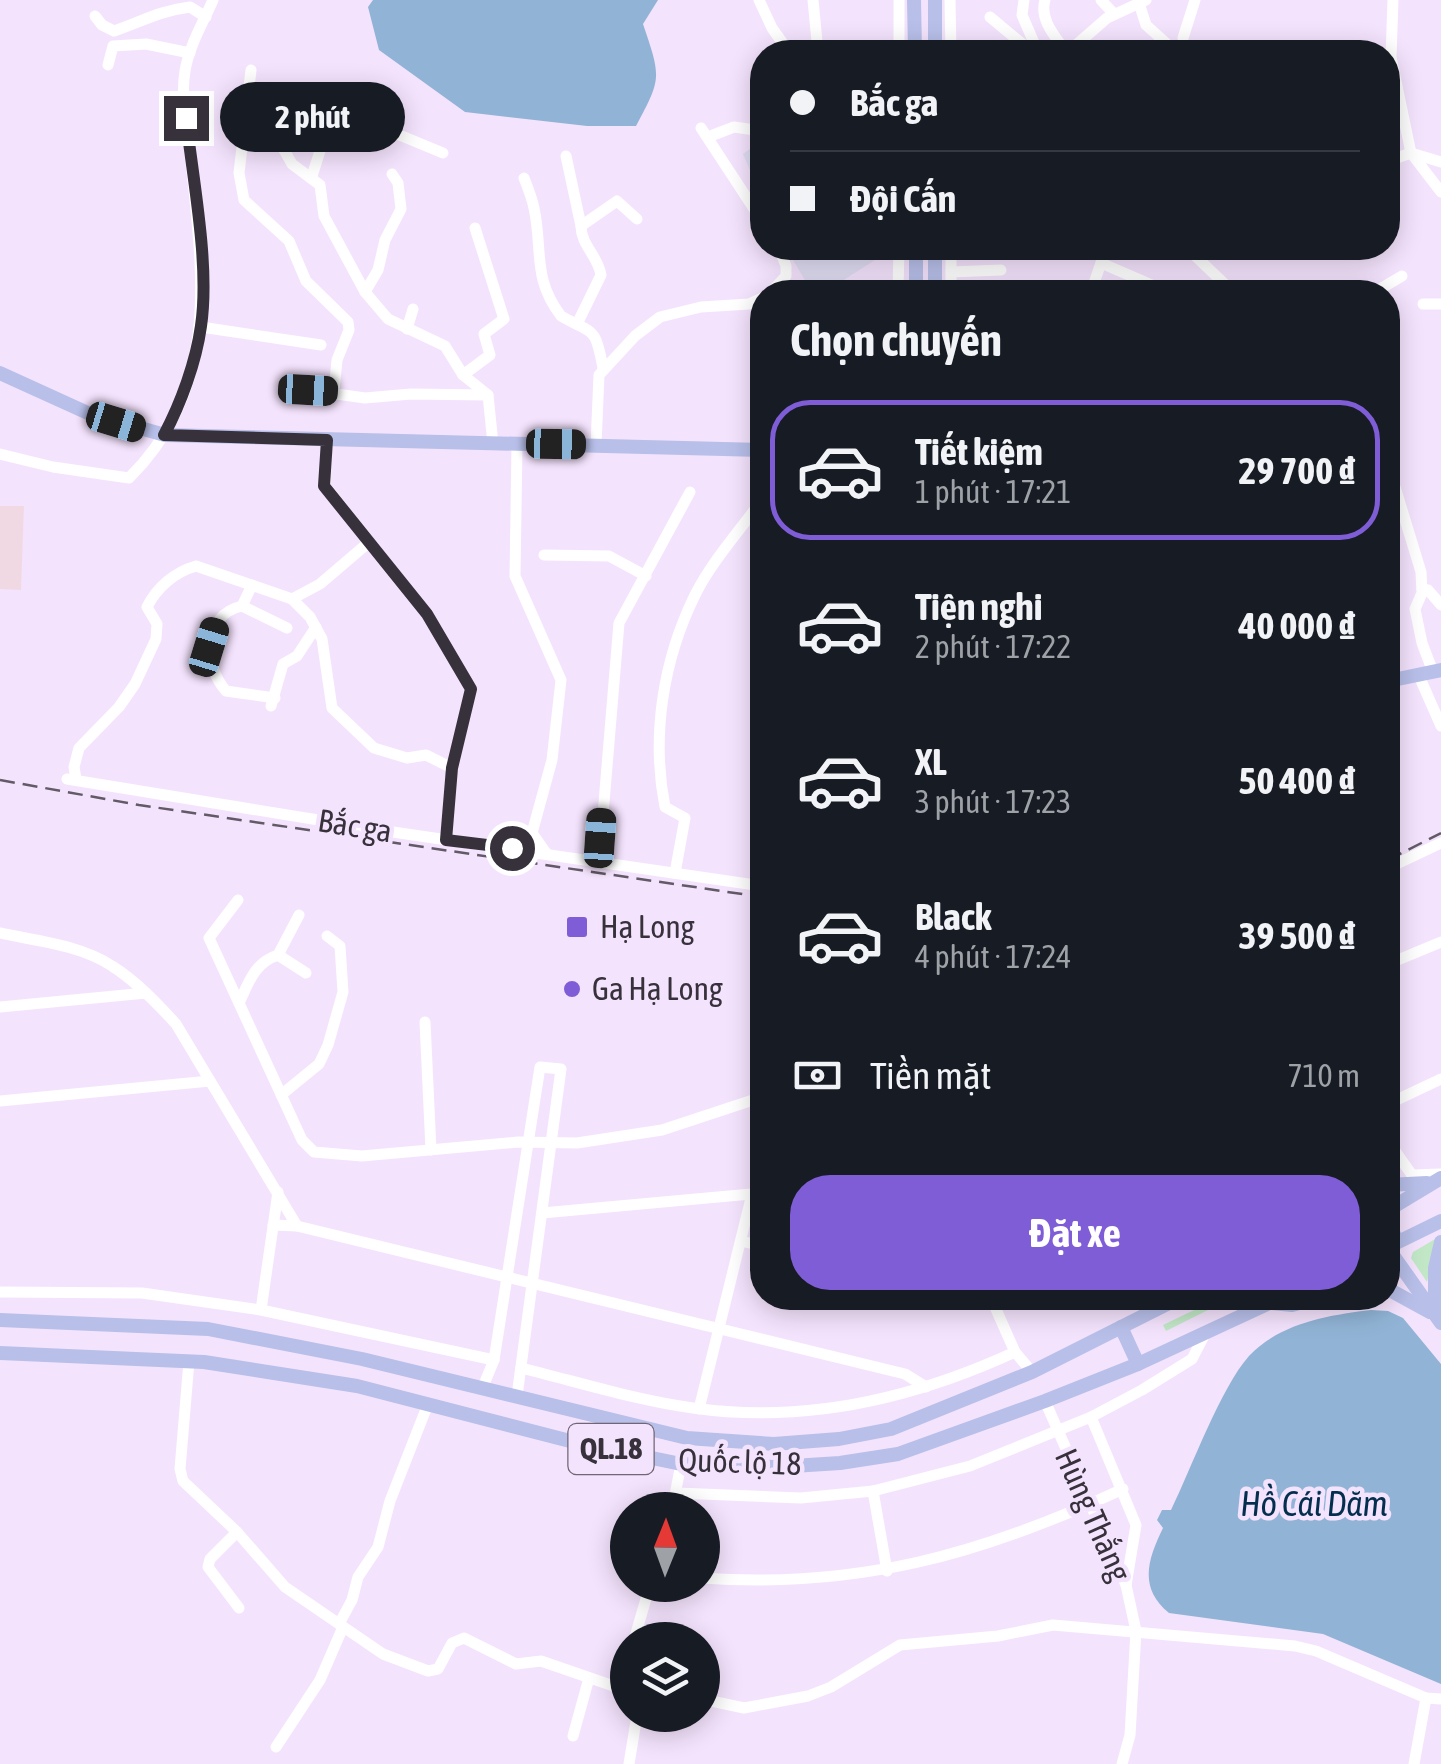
<!DOCTYPE html>
<html lang="vi">
<meta charset="utf-8">
<style>
body{margin:0;font-family:"Asap Condensed",sans-serif;background:#20242c;color:#f1f3f6;height:100vh;display:flex;flex-direction:column;font-size:38px;white-space:nowrap}
*{box-sizing:border-box;margin:0}
p{font-size:32px;color:#9ea1a6}
.icon{flex:none;width:55px;height:55px;fill:none;stroke:currentColor;stroke-width:2;stroke-linecap:round;stroke-linejoin:round}
.map{position:relative;flex:1;overflow:hidden}
.panel{position:absolute;left:750px;top:280px;width:650px;height:1030px;display:flex;flex-direction:column;background:#171b24;border-radius:40px;box-shadow:0 5px 25px #0003}
.panel>*{flex:none}
.hud{position:absolute;left:750px;top:40px;width:650px;height:220px;border-radius:40px;box-shadow:0 5px 25px #0003;display:grid;align-content:center;height:220px;padding:0 40px;background:#171b24}
.needle{width:65px;rotate:1deg}
.tools{position:absolute;left:610px;top:1492px;display:grid;gap:20px}
.tools a{display:grid;place-items:center;width:110px;height:110px;border-radius:50%;background:#171b24;box-shadow:0 5px 25px #0003;font-size:50px}
.end{position:absolute;width:45px;height:45px;margin:-22px;border:12px solid #37313b;background:#fff;box-shadow:0 0 0 5px #fff}
.from{border-radius:50%}
.bubble{position:absolute;height:70px;border-radius:35px;background:#171b24;box-shadow:0 5px 25px #0003;font-size:32px;font-weight:700;line-height:70px;text-align:center}
.car{position:absolute;width:30px;height:60px;margin:-30px -15px;border-radius:12px;box-shadow:0 0 8px 2px #0007;background:linear-gradient(#222 24%,#8ab4d8 0 40%,#222 0 76%,#8ab4d8 0 86%,#222 0)}
.hud b{display:flex;align-items:center;gap:35px;height:95px;font-size:38px}
.hud b+b{border-top:2px solid #363941}
.hud i{width:25px;height:25px;background:#f1f3f6}
ul{padding:0;list-style:none}
li{display:flex;align-items:center;gap:30px;height:140px;margin:0 20px 15px;padding:0 20px;border:5px solid transparent;border-radius:40px}
li div{flex:1}
li b{display:block;font-size:38px}
li em{font-style:normal;font-weight:700}
li.current{border-color:#7f5dd7}
li>.icon{width:90px;height:90px;stroke-width:1.5}
h2{padding:0 40px;font-size:45px;line-height:120px}
.pay{display:flex;align-items:center;gap:25px;height:110px;padding:0 40px;font-size:38px}
.pay p{margin-inline-start:auto}
.action{display:flex;gap:20px;margin-top:auto;padding:20px 40px}
.action a{flex:1;height:115px;border-radius:40px;background:#7f5dd7;color:#fff;font-size:40px;font-weight:700;line-height:115px;text-align:center}
.map>svg:first-child{display:block}
.industrial{fill:#f1d9e4}
.education{fill:#e0ddf3}
.green{fill:#c1e7c6}
.water{fill:#91b4d6}
.lines{fill:none;stroke-linecap:round;stroke-linejoin:round}
.minor{stroke:#fff;stroke-width:11}
.major{stroke:#b8bfe9;stroke-width:14}
.rail{stroke:#625a67;stroke-width:2.5;stroke-dasharray:15 8;stroke-linecap:butt}
.route{stroke:#37313b;stroke-width:12}
.poi-dot{fill:#7f5dd7;stroke:#f4e3fd;stroke-width:4}
.labels{text-anchor:middle;stroke-width:9;stroke-linejoin:round;paint-order:stroke}
.shield{fill:#f4e3fd;stroke:#706675;stroke-width:2.5}
.shield-label{font-size:30px;font-weight:bold;fill:#37313b}
.street-label{font-size:32px;fill:#37313b;stroke:#f4e3fd}
.poi-label{font-size:32px;fill:#37313b;stroke:#f4e3fd;text-anchor:start}
.water-label{font-size:35px;font-style:italic;fill:#032e4e;stroke:#f4e3fd}
</style>
<div class="map">
<svg width="1441" height="1764" viewBox="0 0 1441 1764">
<rect width="100%" height="100%" fill="#f4e3fd"/>
<!-- industrial -->
<polygon class="industrial" points="0,506 24,506 21,590 0,589"/>
<!-- education -->
<g class="education">
<polygon points="762,140 762,198 743,154"/>
<polygon points="786,248 887,248 889,251 825,292 812,292"/>
</g>
<!-- green -->
<g class="green">
<polygon points="1437,1238 1427,1282 1411,1258 1413,1252"/>
<polygon points="1219,1298 1232,1298 1166,1331 1163,1325"/>
</g>
<!-- water -->
<g class="water">
<path d="M373,0H658L643,24C661,77 662,78 636,126H587L465,112L379,50L368,7Z"/>
<path d="M1371,1310L1388,1311L1403,1318L1441,1364V1684L1323,1634L1169,1613C1138,1588 1148,1559 1163,1528L1157,1520L1162,1510H1171C1191,1469 1221,1387 1249,1356C1280,1323 1329,1315 1371,1310Z"/>
</g>
<g class="lines">
<!-- minor -->
<g class="minor">
<polyline points="759,0 772,28 789,52"/>
<polyline points="813,0 818,52"/>
<polyline points="899,0 899,52"/>
<polyline points="950,0 951,52"/>
<polyline points="1024,0 1022,15 1038,52"/>
<path d="M1045,0C1039,20 1056,37 1066,52"/>
<polyline points="1101,0 1114,14"/>
<polyline points="1393,0 1391,57 1411,153 1441,192"/>
<polyline points="1139,3 1146,25 1166,43"/>
<path d="M95,16L102,25L114,31C143,21 159,11 190,7L206,17"/>
<polyline points="990,17 1032,52"/>
<polyline points="1183,38 1195,0"/>
<polyline points="1209,51 1209,52"/>
<polyline points="1068,52 1107,18 1146,0"/>
<polyline points="108,65 113,46 146,44 190,53"/>
<polyline points="759,67 762,77"/>
<polyline points="251,70 239,173 244,200 289,241 306,281 348,322 349,330 337,360 334,391"/>
<polyline points="701,128 762,221"/>
<polyline points="272,129 292,164 320,185 324,216 365,292 388,319 445,346 463,375 488,395 493,444"/>
<polyline points="708,137 734,127 762,131"/>
<polyline points="566,156 581,226"/>
<polyline points="1388,161 1411,153 1441,162"/>
<polyline points="312,176 326,132 326,116 334,108 443,153"/>
<path d="M524,178C528,188 532,198 534,208C543,250 532,278 561,316C594,335 595,325 603,368"/>
<polyline points="951,248 951,292"/>
<polyline points="1187,248 1233,292"/>
<polyline points="1101,263 1168,292"/>
<polyline points="951,272 1001,270"/>
<polyline points="365,292 378,270 385,240 401,209 398,183 392,174"/>
<polyline points="771,292 786,276 786,266 779,248"/>
<polyline points="898,292 899,248"/>
<polyline points="1091,292 1106,248"/>
<polyline points="1375,292 1402,276"/>
<polyline points="1423,304 1441,304"/>
<path d="M578,322L601,275C598,256 581,245 581,226L617,201L637,219"/>
<polyline points="201,327 321,345"/>
<polyline points="407,329 413,309"/>
<polyline points="463,375 490,355 484,334 504,319 475,228"/>
<polyline points="286,396 308,390 365,398 411,394 488,395"/>
<polyline points="327,440 325,486 427,614 471,689 452,768 446,840"/>
<polyline points="517,444 515,576 561,680 552,760 532,833 546,853"/>
<polyline points="596,445 599,375 635,336 660,317 701,307 749,304 762,298"/>
<path d="M0,454L53,467L129,478C220,388 203,277 191,162C188,132 180,100 185,71C189,46 203,23 213,0"/>
<polyline points="1388,464 1421,572 1422,593 1415,609 1422,643 1433,672"/>
<polyline points="544,555 609,556 646,576"/>
<path d="M252,585L242,606C202,615 203,665 226,691L275,698"/>
<polyline points="1422,589 1428,590 1441,605"/>
<polyline points="292,599 320,584 368,543"/>
<polyline points="242,606 287,628"/>
<polyline points="1419,676 1441,726"/>
<polyline points="271,706 283,664 297,656 316,627"/>
<polyline points="67,779 386,831 762,886"/>
<path d="M76,779L74,767L79,748L119,707L135,684L156,639L157,624L147,607C157,587 175,572 196,566L292,599L310,617L322,639L332,708L374,748L407,758L426,755L452,768"/>
<polyline points="599,862 619,623 690,492"/>
<polyline points="1388,868 1441,843"/>
<path d="M675,873L685,818L665,807C651,736 663,660 695,595C712,561 740,530 762,500"/>
<polyline points="238,900 209,938 302,1140 314,1152 362,1156 518,1142 577,1143 662,1130 762,1097"/>
<path d="M0,933C37,941 80,945 112,966C136,981 157,1003 176,1024L297,1226"/>
<polyline points="278,955 306,973"/>
<polyline points="1388,964 1441,942"/>
<path d="M239,1003C249,982 254,963 278,955L299,915"/>
<polyline points="0,1007 146,993"/>
<polyline points="425,1022 431,1150"/>
<polyline points="281,1095 319,1064 328,1045 343,992 340,946 327,936"/>
<polyline points="0,1101 210,1081"/>
<polyline points="1388,1104 1441,1079"/>
<polyline points="1388,1141 1412,1175 1441,1174"/>
<polyline points="542,1213 762,1193"/>
<polyline points="273,1225 297,1226 905,1374 926,1387"/>
<polyline points="741,1241 762,1246"/>
<polyline points="0,1292 142,1293 261,1310 494,1360"/>
<polyline points="971,1298 993,1303"/>
<polyline points="991,1298 1015,1352 1032,1372"/>
<polyline points="261,1310 278,1192"/>
<polyline points="189,1361 180,1469 183,1481 237,1532 285,1587 383,1654 428,1671 438,1669 452,1643 464,1638 516,1664 541,1661 628,1691"/>
<path d="M521,1368C578,1382 635,1400 693,1408C804,1424 915,1398 1015,1352"/>
<polyline points="482,1389 494,1360 540,1067 561,1069 517,1396"/>
<polyline points="1045,1401 1126,1585 1136,1631 1130,1735 1122,1764"/>
<polyline points="699,1409 752,1194"/>
<polyline points="1091,1417 1136,1525 1126,1585"/>
<polyline points="873,1491 887,1571"/>
<polyline points="677,1493 801,1498 873,1491 970,1466 1091,1417 1142,1390 1192,1359 1206,1332"/>
<polyline points="672,1510 681,1464"/>
<polyline points="237,1532 210,1559 208,1567 239,1608"/>
<path d="M702,1578C859,1589 982,1554 1123,1489"/>
<polyline points="339,1624 352,1600 358,1577 378,1547 390,1501 428,1404"/>
<polyline points="634,1640 650,1585"/>
<polyline points="620,1689 628,1663"/>
<polyline points="702,1699 744,1708 808,1696 831,1687 900,1645 998,1636 1053,1625 1295,1646 1316,1651 1426,1698 1441,1699"/>
<polyline points="573,1736 589,1678"/>
<polyline points="276,1747 320,1680 343,1627"/>
<polyline points="629,1764 637,1715"/>
<polyline points="1414,1764 1426,1698"/>
</g>
<!-- major -->
<g class="major">
<polyline points="914,0 915,52"/>
<polyline points="935,0 935,52"/>
<polyline points="916,248 916,292"/>
<polyline points="935,248 935,292"/>
<polyline points="0,373 90,414 165,435 762,450"/>
<polyline points="1388,681 1441,670"/>
<polyline points="1388,1185 1427,1183"/>
<polyline points="1388,1210 1441,1178"/>
<polyline points="1388,1219 1395,1237 1391,1248"/>
<polyline points="1394,1244 1441,1221"/>
<polyline points="1390,1251 1441,1323"/>
<polyline points="1388,1289 1430,1312"/>
<polyline points="1272,1303 1292,1305 1317,1298"/>
<polyline points="1435,1314 1435,1268 1441,1242"/>
<polyline points="0,1320 208,1329 362,1359 687,1438 774,1444 839,1439 891,1429 1032,1372 1179,1298"/>
<polyline points="1121,1327 1138,1364"/>
<polyline points="0,1353 204,1362 357,1386 570,1441 681,1464 777,1467 840,1463 898,1454 1045,1401 1138,1364 1280,1298"/>
</g>
<!-- rail -->
<g class="rail">
<polyline points="0,780 139,805 762,897"/>
<polyline points="1388,860 1441,833"/>
</g>
</g>
<g class="lines">
<!-- route -->
<path class="route" d="M186,118C193,181 210,265 201,326C196,362 181,403 164,435L327,440L324,486L427,614L471,689L452,768L446,840L512,848"/>
</g>
<!-- markers -->
<g class="poi-dot">
<rect x="565" y="915" width="24" height="24" rx="5"/>
<circle cx="572" cy="989" r="10"/>
</g>
<g class="labels">
<!-- shield labels -->
<rect class="shield" x="568.5" y="1424" width="85" height="50" rx="8"/>
<g class="shield-label">
<text x="611" y="1459">QL.18</text>
</g>
<!-- street labels -->
<g class="street-label">
<text transform="translate(355 826) rotate(9)" y="11">Bắc ga</text>
<text transform="translate(740 1462) rotate(2)" y="11">Quốc lộ 18</text>
<text transform="translate(1093 1515) rotate(66)" y="11">Hùng Thắng</text>
</g>
<!-- poi labels -->
<g class="poi-label">
<text x="600" y="938">Hạ Long</text>
<text x="592" y="1000">Ga Hạ Long</text>
</g>
<!-- water labels -->
<g class="water-label">
<text x="1314" y="1516">Hồ Cái Dăm</text>
</g>
</g>
</svg>
<div class="tools">
<a><svg class="needle" viewBox="-14 -14 28 28"><path d="M0-13l5 13h-10z" fill="#e53935"/><path d="M0 13l5-13h-10z" fill="#9ea1a6"/></svg></a>
<a><svg class="icon" aria-label="layers" viewBox="0 0 24 24"><path d="M12 4l9 5-9 5-9-5zM3 14l9 5 9-5"/></svg></a>
</div>
<i class="end from" style="left:512px;top:848px"></i>
<i class="end" style="left:186px;top:118px"></i>
<div class="bubble" style="left:220px;top:82px;width:185px">2 phút</div>
<i class="car" style="left:308px;top:390px;rotate:93deg"></i>
<i class="car" style="left:116px;top:422px;rotate:107deg"></i>
<i class="car" style="left:556px;top:444px;rotate:91deg"></i>
<i class="car" style="left:209px;top:647px;rotate:17deg"></i>
<i class="car" style="left:600px;top:838px;rotate:4deg"></i>
<div class="hud">
<b><i class="from"></i>Bắc ga</b>
<b><i></i>Đội Cấn</b>
</div>
<section class="panel">
<h2>Chọn chuyến</h2>
<ul>
<li class="current"><svg class="icon" aria-label="car" viewBox="0 0 24 24"><path d="M5 17H2v-5l4-1 3-4h7l3 4 3 1v5h-3M9 17h6M6 11h13"/><circle cx="7" cy="17" r="2"/><circle cx="17" cy="17" r="2"/></svg><div><b>Tiết kiệm</b><p>1 phút · 17:21</p></div><em>29 700 ₫</em></li>
<li><svg class="icon" aria-label="car" viewBox="0 0 24 24"><path d="M5 17H2v-5l4-1 3-4h7l3 4 3 1v5h-3M9 17h6M6 11h13"/><circle cx="7" cy="17" r="2"/><circle cx="17" cy="17" r="2"/></svg><div><b>Tiện nghi</b><p>2 phút · 17:22</p></div><em>40 000 ₫</em></li>
<li><svg class="icon" aria-label="car" viewBox="0 0 24 24"><path d="M5 17H2v-5l4-1 3-4h7l3 4 3 1v5h-3M9 17h6M6 11h13"/><circle cx="7" cy="17" r="2"/><circle cx="17" cy="17" r="2"/></svg><div><b>XL</b><p>3 phút · 17:23</p></div><em>50 400 ₫</em></li>
<li><svg class="icon" aria-label="car" viewBox="0 0 24 24"><path d="M5 17H2v-5l4-1 3-4h7l3 4 3 1v5h-3M9 17h6M6 11h13"/><circle cx="7" cy="17" r="2"/><circle cx="17" cy="17" r="2"/></svg><div><b>Black</b><p>4 phút · 17:24</p></div><em>39 500 ₫</em></li>
</ul>
<div class="pay"><svg class="icon" aria-label="cash" viewBox="0 0 24 24"><path d="M3 7h18v10H3z"/><circle cx="12" cy="12" r="2"/></svg>Tiền mặt<p>710 m</p></div>
<div class="action"><a>Đặt xe</a></div>
</section>
</div>
